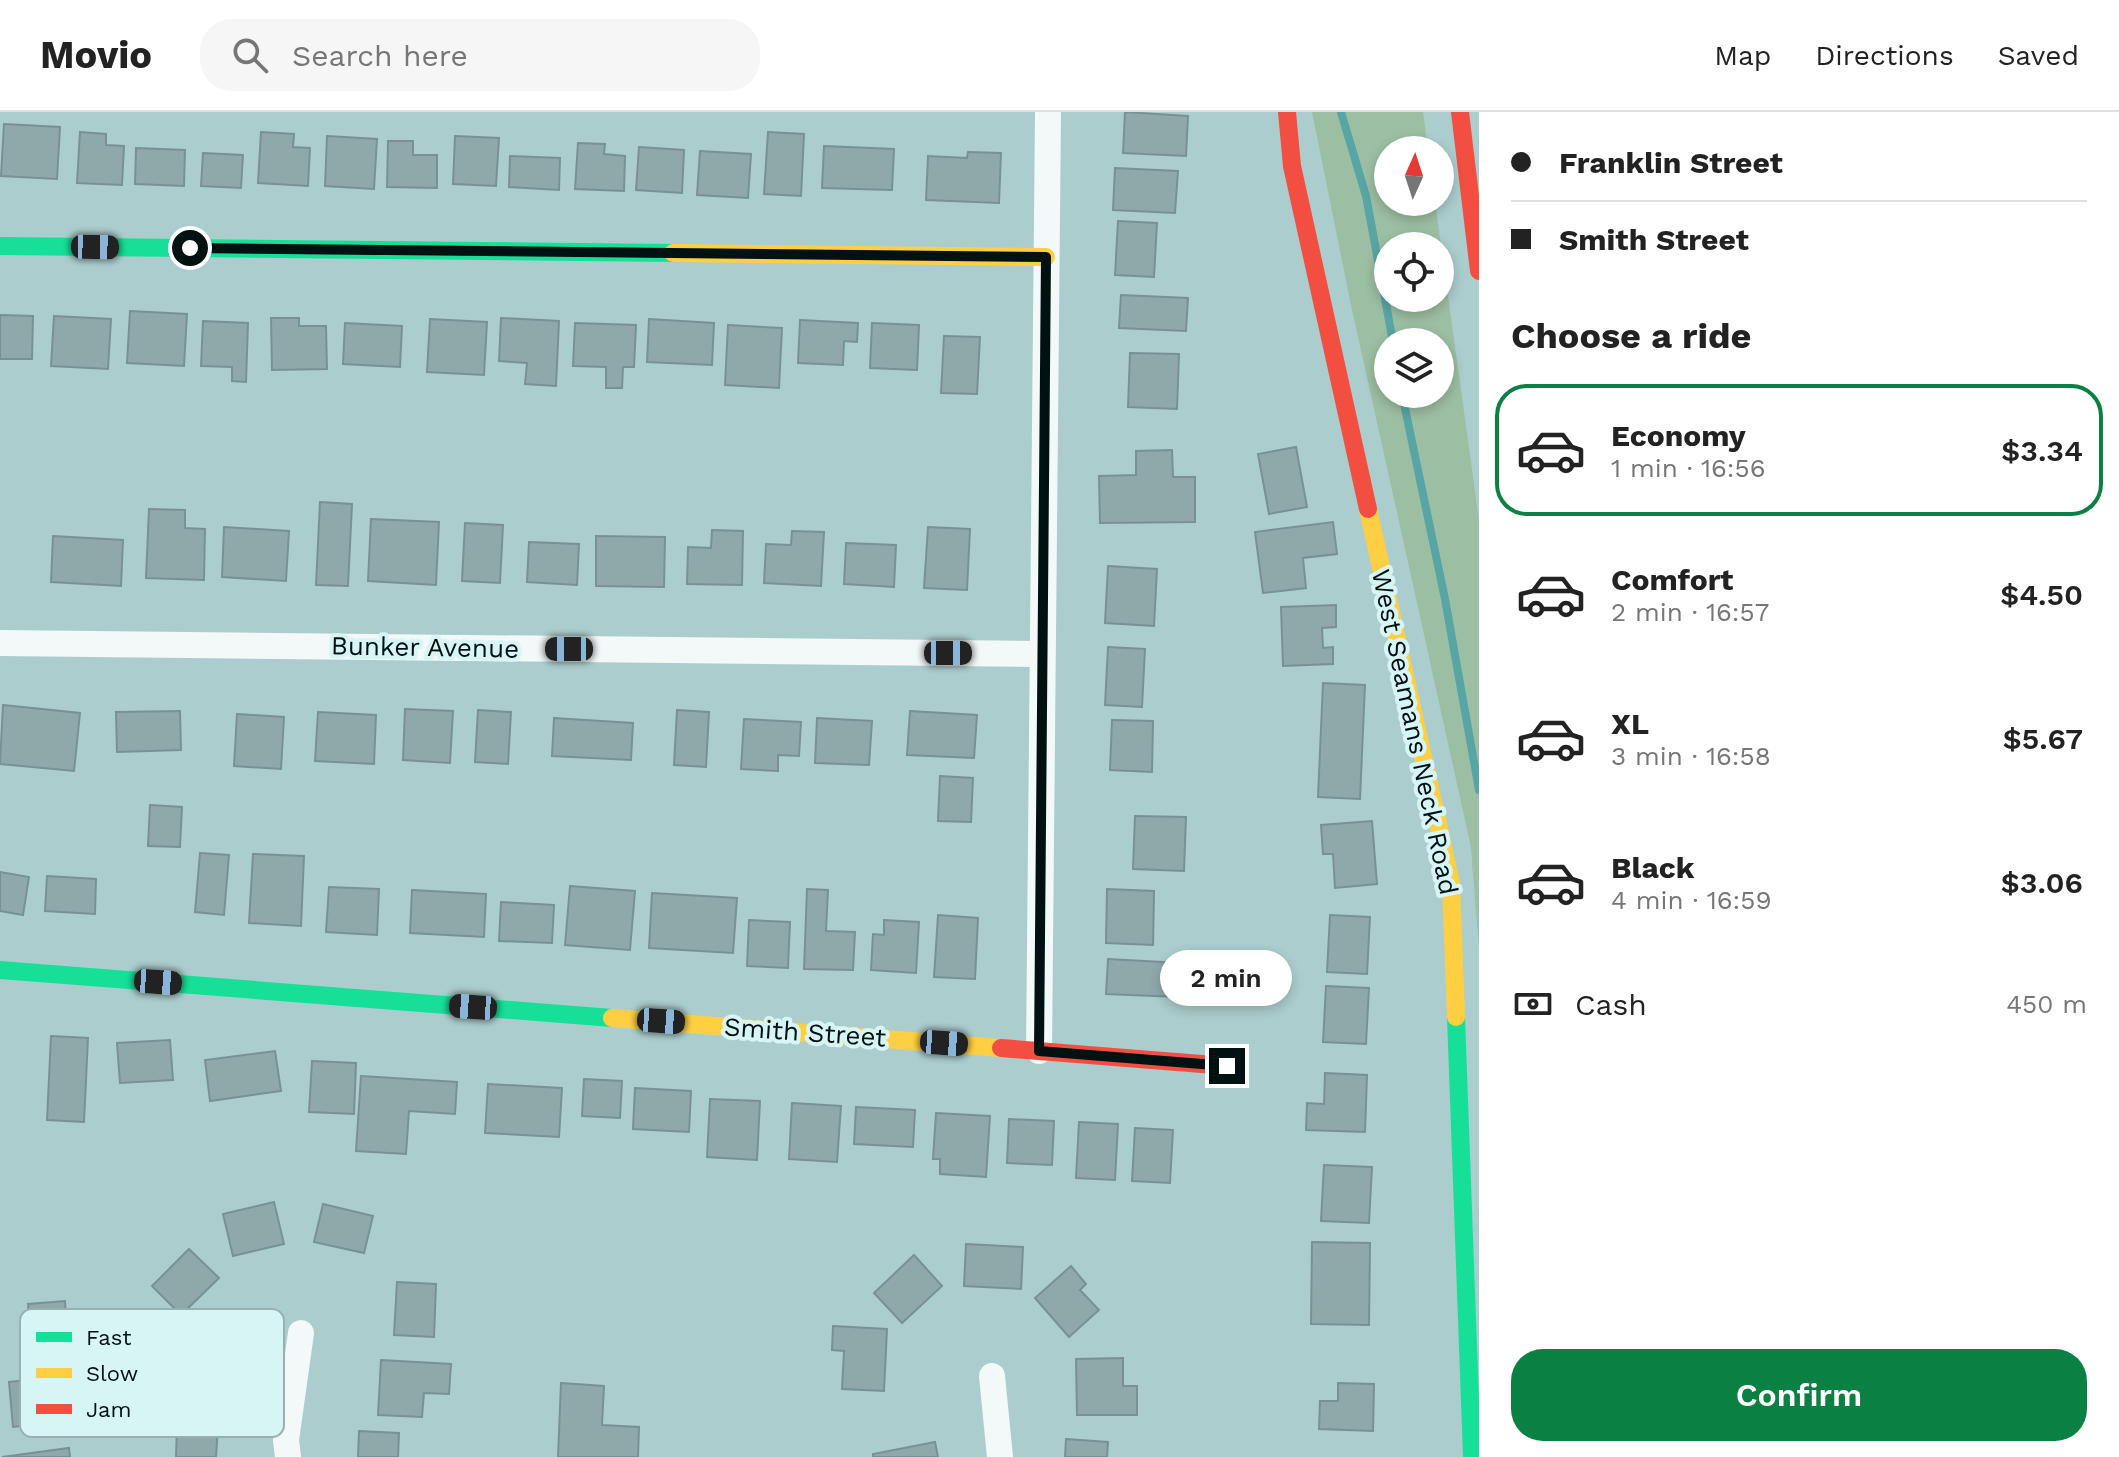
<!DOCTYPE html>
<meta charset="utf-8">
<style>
body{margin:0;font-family:"Work Sans",sans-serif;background:#f6f6f6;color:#222;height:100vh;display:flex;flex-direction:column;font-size:30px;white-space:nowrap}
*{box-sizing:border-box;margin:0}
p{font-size:26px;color:#767676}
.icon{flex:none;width:44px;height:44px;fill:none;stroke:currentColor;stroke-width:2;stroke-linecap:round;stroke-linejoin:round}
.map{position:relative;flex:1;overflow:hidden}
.panel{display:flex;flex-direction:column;background:#fff;width:640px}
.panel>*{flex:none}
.banner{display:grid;align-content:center;height:176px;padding:0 32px;background:#fff}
.needle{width:52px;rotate:3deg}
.fabs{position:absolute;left:1374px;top:24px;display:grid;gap:16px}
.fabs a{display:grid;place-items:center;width:80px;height:80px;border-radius:50%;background:#fff;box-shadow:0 4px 12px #0003;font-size:40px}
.end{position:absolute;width:36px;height:36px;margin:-18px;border:10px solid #011;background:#fff;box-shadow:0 0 0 4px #fff}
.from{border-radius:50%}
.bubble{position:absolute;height:56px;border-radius:28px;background:#fff;box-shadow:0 4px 12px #0003;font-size:26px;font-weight:600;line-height:56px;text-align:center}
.car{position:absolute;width:24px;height:48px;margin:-24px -12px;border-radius:10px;box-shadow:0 0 6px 2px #0007;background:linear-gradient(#222 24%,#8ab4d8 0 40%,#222 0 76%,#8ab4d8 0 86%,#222 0)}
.banner b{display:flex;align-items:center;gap:28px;height:76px;font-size:30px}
.banner b+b{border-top:2px solid #e0e0e0}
.banner i{width:20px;height:20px;background:#222}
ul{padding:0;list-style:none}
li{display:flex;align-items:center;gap:24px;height:132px;margin:0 16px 12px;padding:0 16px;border:4px solid transparent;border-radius:32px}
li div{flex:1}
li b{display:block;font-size:30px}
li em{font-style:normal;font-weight:600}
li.current{border-color:#0b8043}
li>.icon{width:72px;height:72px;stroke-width:1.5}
h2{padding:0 32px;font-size:36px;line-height:96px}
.pay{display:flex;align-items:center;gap:20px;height:88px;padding:0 32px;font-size:30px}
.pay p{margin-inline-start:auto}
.button{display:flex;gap:16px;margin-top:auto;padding:16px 32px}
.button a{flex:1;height:92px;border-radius:32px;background:#0b8043;color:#fff;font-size:32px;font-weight:600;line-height:92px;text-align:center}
header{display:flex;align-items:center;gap:48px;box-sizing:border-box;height:112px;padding:0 40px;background:#fff;border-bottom:2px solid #e0e0e0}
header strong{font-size:38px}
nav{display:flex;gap:44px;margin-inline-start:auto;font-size:28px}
.search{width:560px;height:72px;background:#f6f6f6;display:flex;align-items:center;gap:20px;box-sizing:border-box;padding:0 28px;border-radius:32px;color:#767676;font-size:30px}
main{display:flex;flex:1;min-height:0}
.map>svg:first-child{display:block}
.green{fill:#9cbea2;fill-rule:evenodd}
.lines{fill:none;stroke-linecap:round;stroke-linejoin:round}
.stream{stroke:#58a5a5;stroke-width:8}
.building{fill:#8fa9ab;stroke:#789194;stroke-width:2}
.street{stroke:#f3f8f8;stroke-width:26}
.fast{stroke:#16e098;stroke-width:18}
.slow{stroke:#ffcf43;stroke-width:18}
.jam{stroke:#f24e42;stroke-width:18}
.route{stroke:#011;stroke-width:10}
.labels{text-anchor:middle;stroke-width:8;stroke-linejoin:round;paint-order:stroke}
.street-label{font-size:26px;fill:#011;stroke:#d7f5f4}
.key{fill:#d7f5f4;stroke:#96b1b0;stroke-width:2}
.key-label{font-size:22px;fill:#011}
</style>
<header>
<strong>Movio</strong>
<div class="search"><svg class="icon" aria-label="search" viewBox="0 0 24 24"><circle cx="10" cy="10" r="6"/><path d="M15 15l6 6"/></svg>Search here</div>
<nav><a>Map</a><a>Directions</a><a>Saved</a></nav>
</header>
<main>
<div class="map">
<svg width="1479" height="1345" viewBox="0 0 1479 1345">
<rect width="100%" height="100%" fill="#accdcd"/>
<!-- green -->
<path class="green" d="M1312,0H1423L1428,38H1388V90H1435L1479,408V836L1471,735L1351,193ZM1388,134H1440V186H1388ZM1440,230V282H1388V230Z"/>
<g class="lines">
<!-- stream -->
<g class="stream">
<polyline points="1341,0 1366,84 1393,230"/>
<polyline points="1402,282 1445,487 1479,678"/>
</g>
</g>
<!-- building -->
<g class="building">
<polygon points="1125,0 1188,4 1186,44 1123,41"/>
<polygon points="4,12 60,15 57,67 1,64"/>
<polygon points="80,20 106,22 106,33 124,34 122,73 77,71"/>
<polygon points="261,20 294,22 293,35 310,36 308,74 258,71"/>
<polygon points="768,20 804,22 801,84 764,82"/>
<polygon points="327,24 377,27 374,77 325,74"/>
<polygon points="455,24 499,26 496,74 453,72"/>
<polygon points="388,29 413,29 413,43 437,43 437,76 387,75"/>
<polygon points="578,31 605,32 604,42 625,44 624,79 575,77"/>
<polygon points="824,34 894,37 892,78 822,76"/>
<polygon points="639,35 684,38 682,81 636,78"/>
<polygon points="136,36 185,38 184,74 135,72"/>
<polygon points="700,39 751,42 748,86 697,83"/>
<polygon points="968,40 1001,41 999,91 926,88 928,44 967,46"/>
<polygon points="203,41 243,43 241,76 201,74"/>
<polygon points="510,44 560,46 559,78 509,75"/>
<polygon points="1115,56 1178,59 1175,101 1113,98"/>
<polygon points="1118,109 1157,111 1154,165 1115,163"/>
<polygon points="1121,183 1188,186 1186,219 1119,216"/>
<polygon points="130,199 187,202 184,254 127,251"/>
<polygon points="0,203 33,204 32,247 0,247"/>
<polygon points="54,204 111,207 108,257 51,254"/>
<polygon points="271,206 299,206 299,214 326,214 327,257 272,258"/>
<polygon points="501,206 559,209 556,274 525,272 527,251 499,249"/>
<polygon points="430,207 487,210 484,263 427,260"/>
<polygon points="649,207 714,211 712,253 647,250"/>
<polygon points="800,208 858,211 857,230 844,229 843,253 798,251"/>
<polygon points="203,209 248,211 246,270 232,269 232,255 201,254"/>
<polygon points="345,211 402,214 400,255 343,252"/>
<polygon points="575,211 636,213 634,255 623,255 622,276 606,276 606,255 573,254"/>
<polygon points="872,211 919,213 917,258 870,256"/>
<polygon points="728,213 782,216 779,276 725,273"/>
<polygon points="944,224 980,225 977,282 941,281"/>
<polygon points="1130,241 1179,242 1177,297 1128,295"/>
<polygon points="1296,335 1307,395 1269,402 1258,342"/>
<polygon points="1172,338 1173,365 1195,365 1195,410 1100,411 1099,364 1136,363 1136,339"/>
<polygon points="320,390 352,392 348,474 316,473"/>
<polygon points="149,397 185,398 185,416 205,417 204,468 146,466"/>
<polygon points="371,407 439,410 436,473 368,469"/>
<polygon points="1333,410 1337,442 1303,446 1306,476 1263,481 1255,420"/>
<polygon points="465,411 503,413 500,471 462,469"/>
<polygon points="224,415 289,419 286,469 222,465"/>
<polygon points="928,415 970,417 967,478 924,476"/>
<polygon points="712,418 743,419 742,473 687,472 688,435 711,436"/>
<polygon points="792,419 824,420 821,474 764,471 766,432 791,433"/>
<polygon points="53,424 123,428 121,474 51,470"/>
<polygon points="596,424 665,425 664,475 596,474"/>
<polygon points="529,430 579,432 577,473 527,470"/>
<polygon points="846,431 896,433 894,475 844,472"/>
<polygon points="1108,454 1157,457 1154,514 1105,511"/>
<polygon points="1336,493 1336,515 1322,516 1323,536 1333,535 1333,552 1283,554 1281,495"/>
<polygon points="1108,535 1145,537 1142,595 1105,593"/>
<polygon points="1323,571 1365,573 1360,687 1318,685"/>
<polygon points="3,593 80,601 74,659 0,652"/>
<polygon points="405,597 453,599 450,651 403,648"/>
<polygon points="478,598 511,600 508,652 475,650"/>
<polygon points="677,598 709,600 706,655 674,653"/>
<polygon points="180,599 181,638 117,640 116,600"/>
<polygon points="910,599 977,603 974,646 907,643"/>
<polygon points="318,600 376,603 374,652 315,649"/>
<polygon points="237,602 284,605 281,657 234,654"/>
<polygon points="554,606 633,611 631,648 552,644"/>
<polygon points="817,606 872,609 869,653 815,651"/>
<polygon points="744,607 801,610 799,644 778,643 778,659 741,657"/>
<polygon points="1112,608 1153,609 1152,660 1110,658"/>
<polygon points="940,664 973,666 971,710 938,709"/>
<polygon points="150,693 182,695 180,735 148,734"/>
<polygon points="1135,704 1186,705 1184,759 1133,757"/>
<polygon points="1372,709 1377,772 1335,776 1333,742 1323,742 1321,713"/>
<polygon points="200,741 229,743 224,803 195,800"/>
<polygon points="253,742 304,744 301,814 249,811"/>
<polygon points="0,760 29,765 23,803 0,799"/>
<polygon points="47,764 96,767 95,802 45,799"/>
<polygon points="570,774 635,779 630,838 565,833"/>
<polygon points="329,775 379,777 377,823 326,820"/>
<polygon points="807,777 828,778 826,819 855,820 853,858 804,857"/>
<polygon points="1107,777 1154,779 1153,833 1106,831"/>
<polygon points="412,778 486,782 484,825 410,821"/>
<polygon points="652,781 737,786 733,841 649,836"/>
<polygon points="501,790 554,793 552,831 499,829"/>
<polygon points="938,803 978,806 975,867 934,865"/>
<polygon points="1330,803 1370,805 1367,862 1327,860"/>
<polygon points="749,808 790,810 788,856 747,854"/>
<polygon points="884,808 919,810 916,861 871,858 873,822 884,823"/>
<polygon points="1108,847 1180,851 1178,885 1106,882"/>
<polygon points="1326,874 1369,876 1366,932 1323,930"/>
<polygon points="51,924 88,926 84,1010 47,1008"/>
<polygon points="170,928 173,968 120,971 117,931"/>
<polygon points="275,939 281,979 210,989 205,948"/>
<polygon points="312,949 356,951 354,1002 309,1000"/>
<polygon points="1325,961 1367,963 1365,1020 1306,1018 1307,991 1324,992"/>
<polygon points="361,964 457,970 455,1002 409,999 406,1042 356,1039"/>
<polygon points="584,967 622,969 620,1006 582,1004"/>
<polygon points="488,972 562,976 559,1025 485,1021"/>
<polygon points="635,976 691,979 689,1020 633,1017"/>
<polygon points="710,987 760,989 757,1048 707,1045"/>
<polygon points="792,991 841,994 837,1050 789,1047"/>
<polygon points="856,995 915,998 913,1035 854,1032"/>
<polygon points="936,1001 990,1004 986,1065 940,1062 940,1047 933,1047"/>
<polygon points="1009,1007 1054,1009 1052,1053 1007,1051"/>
<polygon points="1079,1010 1118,1012 1115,1068 1076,1066"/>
<polygon points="1135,1016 1173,1018 1170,1071 1132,1069"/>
<polygon points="1324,1053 1372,1055 1369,1111 1321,1109"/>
<polygon points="274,1090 284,1132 233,1144 223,1102"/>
<polygon points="323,1092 373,1104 364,1141 314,1130"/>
<polygon points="1312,1130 1370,1131 1369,1213 1311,1212"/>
<polygon points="966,1132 1023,1135 1021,1177 964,1174"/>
<polygon points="189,1137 219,1166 181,1203 152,1174"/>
<polygon points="914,1143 942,1174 902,1211 874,1181"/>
<polygon points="1071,1154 1086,1172 1080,1178 1099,1198 1069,1225 1035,1186"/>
<polygon points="397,1170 436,1172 434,1225 394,1223"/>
<polygon points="65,1189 68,1234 32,1237 28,1192"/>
<polygon points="833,1214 887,1217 884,1279 842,1277 844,1239 832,1238"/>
<polygon points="1123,1246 1123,1274 1137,1274 1137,1303 1077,1303 1076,1247"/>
<polygon points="381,1248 451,1252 449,1282 424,1281 422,1305 378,1303"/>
<polygon points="69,1264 73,1309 13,1315 9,1270"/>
<polygon points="561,1271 604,1274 602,1313 639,1315 638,1345 558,1345"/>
<polygon points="1338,1271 1374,1272 1373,1319 1319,1317 1320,1289 1338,1289"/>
<polygon points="177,1313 218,1315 216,1345 176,1345"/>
<polygon points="359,1319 399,1321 398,1345 358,1345"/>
<polygon points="1066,1327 1108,1330 1107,1345 1065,1345"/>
<polygon points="935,1330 938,1345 873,1345 873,1342"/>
<polygon points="69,1336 70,1345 2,1345"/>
</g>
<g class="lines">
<!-- street -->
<g class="street">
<polyline points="0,531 1042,542"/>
<polyline points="1039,939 1048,0"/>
<polyline points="992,1264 1000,1345"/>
<polyline points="288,1345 286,1328 301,1221"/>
</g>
<!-- fast -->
<g class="fast">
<polyline points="0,134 673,141"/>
<polyline points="0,858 612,906"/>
<polyline points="1456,905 1472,1345"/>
</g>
<!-- slow -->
<g class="slow">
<polyline points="673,141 1046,145"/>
<polyline points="1368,397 1451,771 1456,905"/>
<polyline points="612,906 1001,936"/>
</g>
<!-- jam -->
<g class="jam">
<polyline points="1287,0 1292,54 1368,397"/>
<polyline points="1460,0 1479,159"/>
<polyline points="1001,936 1227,954"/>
</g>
</g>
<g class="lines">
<!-- route -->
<polyline class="route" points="190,136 1046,145 1039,939 1227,954"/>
</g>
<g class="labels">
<!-- street labels -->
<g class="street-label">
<text transform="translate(425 535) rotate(1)" y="9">Bunker Avenue</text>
<text transform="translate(1415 620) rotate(78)" y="9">West Seamans Neck Road</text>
<text transform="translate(805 920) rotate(4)" y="9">Smith Street</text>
</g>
</g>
<!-- legend -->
<rect x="20" y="1197" width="264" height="128" rx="12" class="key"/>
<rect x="36" y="1220" width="36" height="10" fill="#16e098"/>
<rect x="36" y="1256" width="36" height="10" fill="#ffcf43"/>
<rect x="36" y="1292" width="36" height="10" fill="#f24e42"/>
<g class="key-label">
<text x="86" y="1233">Fast</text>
<text x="86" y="1269">Slow</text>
<text x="86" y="1305">Jam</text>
</g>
</svg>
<div class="fabs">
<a><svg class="needle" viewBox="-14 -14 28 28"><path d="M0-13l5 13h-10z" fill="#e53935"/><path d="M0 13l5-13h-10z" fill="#767676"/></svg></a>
<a><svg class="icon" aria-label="locate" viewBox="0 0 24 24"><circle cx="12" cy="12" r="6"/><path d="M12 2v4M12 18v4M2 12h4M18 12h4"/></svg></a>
<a><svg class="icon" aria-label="layers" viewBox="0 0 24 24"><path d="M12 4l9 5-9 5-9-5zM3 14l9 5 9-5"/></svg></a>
</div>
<i class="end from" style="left:190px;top:136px"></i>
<i class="end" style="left:1227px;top:954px"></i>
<div class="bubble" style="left:1160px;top:838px;width:132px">2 min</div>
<i class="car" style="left:95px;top:135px;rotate:91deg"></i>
<i class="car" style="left:569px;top:537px;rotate:270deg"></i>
<i class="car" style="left:948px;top:541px;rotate:90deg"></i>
<i class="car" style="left:158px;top:870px;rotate:94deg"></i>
<i class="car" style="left:473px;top:895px;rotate:274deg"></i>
<i class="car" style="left:661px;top:909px;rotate:94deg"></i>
<i class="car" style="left:944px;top:931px;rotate:94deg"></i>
</div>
<section class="panel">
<div class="banner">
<b><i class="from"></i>Franklin Street</b>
<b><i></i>Smith Street</b>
</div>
<h2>Choose a ride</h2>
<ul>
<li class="current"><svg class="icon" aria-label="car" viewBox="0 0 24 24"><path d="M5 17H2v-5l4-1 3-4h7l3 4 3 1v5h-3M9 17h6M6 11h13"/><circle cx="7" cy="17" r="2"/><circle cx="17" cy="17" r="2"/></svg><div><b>Economy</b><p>1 min · 16:56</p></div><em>$3.34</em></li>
<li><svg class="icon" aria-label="car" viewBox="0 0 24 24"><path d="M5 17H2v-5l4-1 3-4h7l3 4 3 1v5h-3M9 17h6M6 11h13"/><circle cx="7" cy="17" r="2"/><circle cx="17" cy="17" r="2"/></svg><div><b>Comfort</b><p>2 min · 16:57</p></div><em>$4.50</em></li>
<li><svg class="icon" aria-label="car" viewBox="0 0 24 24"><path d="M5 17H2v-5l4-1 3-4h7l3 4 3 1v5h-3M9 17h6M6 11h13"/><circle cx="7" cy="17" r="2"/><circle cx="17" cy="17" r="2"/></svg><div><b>XL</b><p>3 min · 16:58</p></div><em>$5.67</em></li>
<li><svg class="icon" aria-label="car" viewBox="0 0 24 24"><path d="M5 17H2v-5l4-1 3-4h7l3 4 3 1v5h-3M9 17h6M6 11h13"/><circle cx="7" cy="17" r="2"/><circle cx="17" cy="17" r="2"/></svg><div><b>Black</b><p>4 min · 16:59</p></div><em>$3.06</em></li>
</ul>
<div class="pay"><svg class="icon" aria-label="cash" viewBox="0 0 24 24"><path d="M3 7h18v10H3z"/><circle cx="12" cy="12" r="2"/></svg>Cash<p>450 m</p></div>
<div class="button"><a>Confirm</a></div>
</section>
</main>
